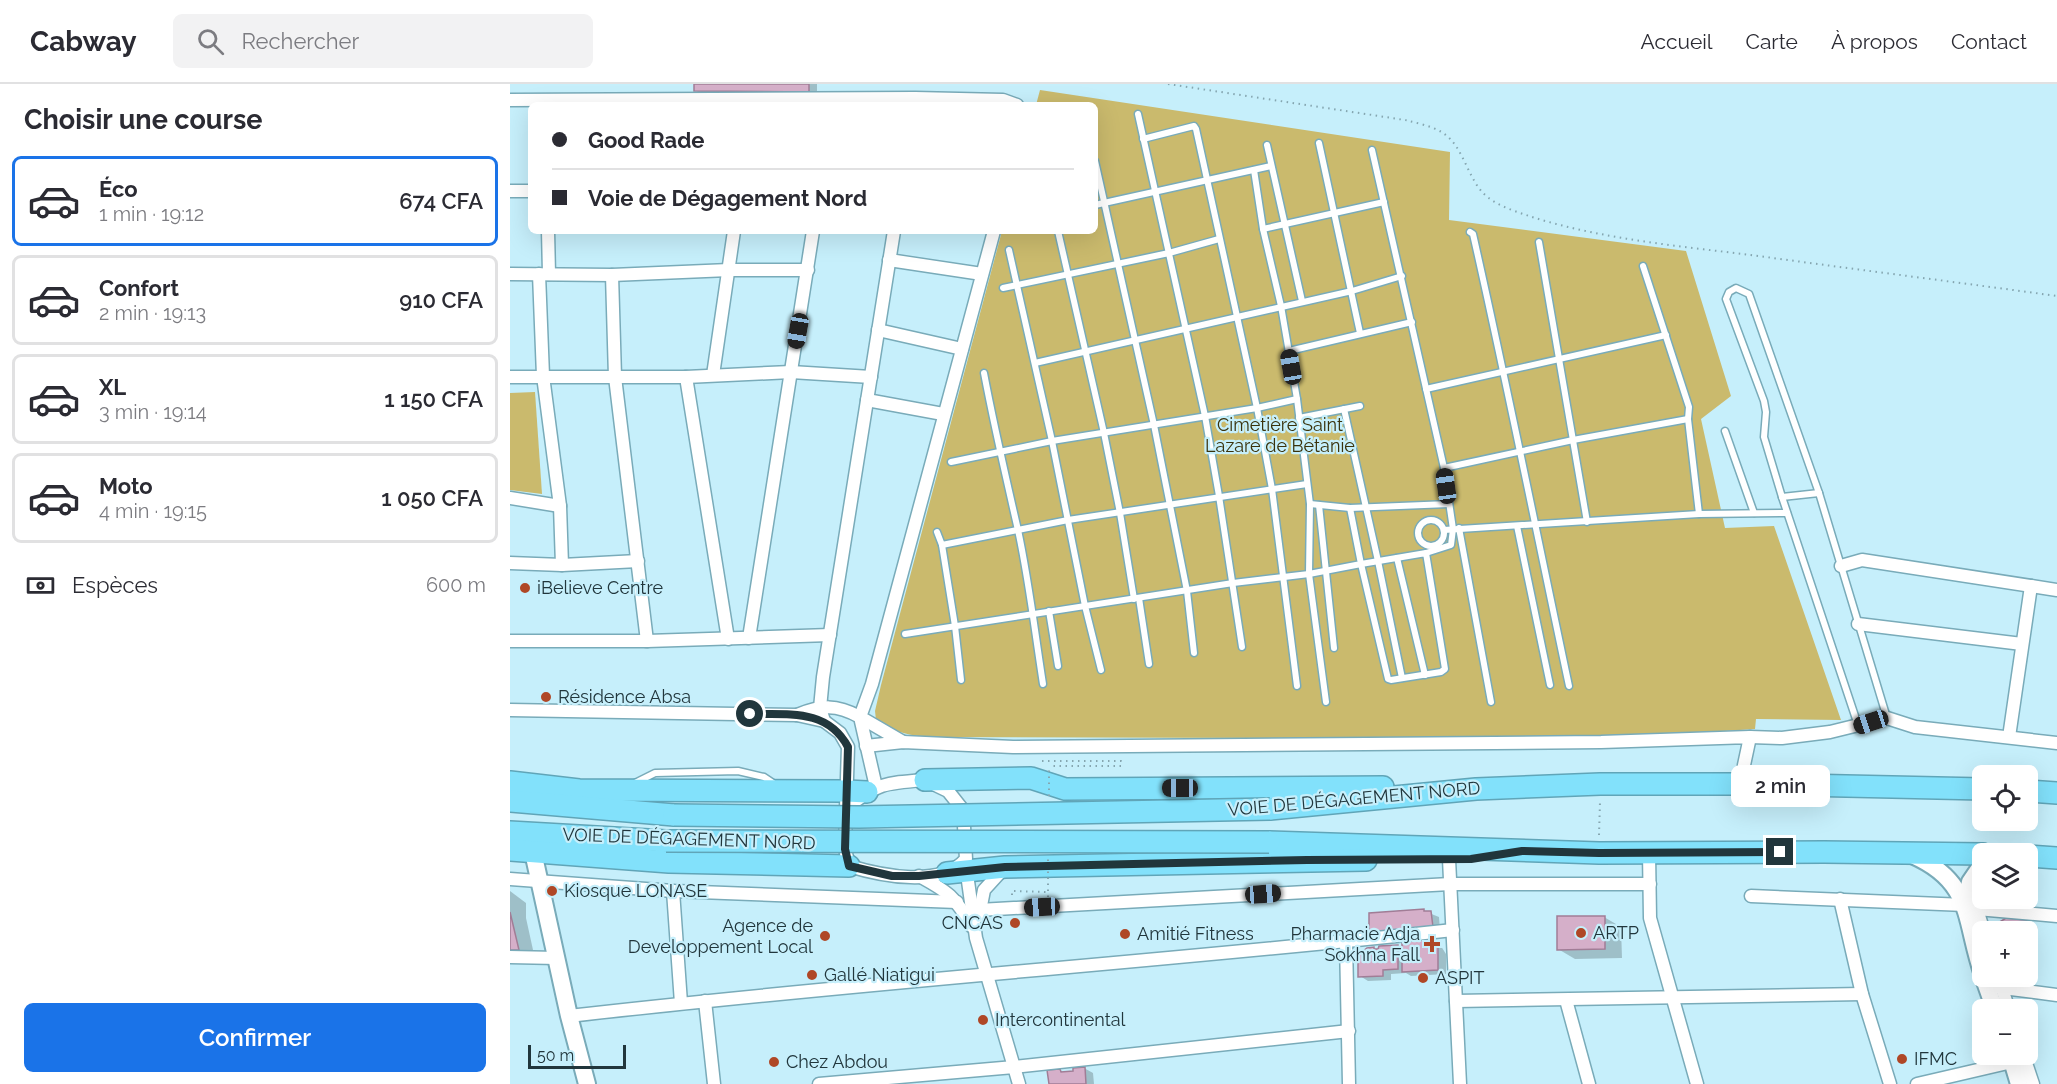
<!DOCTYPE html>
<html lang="fr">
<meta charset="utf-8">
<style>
body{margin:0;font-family:Raleway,sans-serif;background:#f2f2f3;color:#2b2b33;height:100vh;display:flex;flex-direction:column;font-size:22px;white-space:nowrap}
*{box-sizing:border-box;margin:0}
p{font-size:20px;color:#7c7c81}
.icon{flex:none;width:33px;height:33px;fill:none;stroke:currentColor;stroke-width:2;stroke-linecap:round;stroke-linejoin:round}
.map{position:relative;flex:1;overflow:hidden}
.drawer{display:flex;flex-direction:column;background:#fff;width:510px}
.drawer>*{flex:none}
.top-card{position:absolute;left:18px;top:18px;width:570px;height:132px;border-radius:9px;box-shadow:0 6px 24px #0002;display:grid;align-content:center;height:132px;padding:0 24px;background:#fff}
.tools{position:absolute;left:1462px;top:681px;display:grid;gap:12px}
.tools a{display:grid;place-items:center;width:66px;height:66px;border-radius:9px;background:#fff;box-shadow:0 6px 24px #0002;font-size:30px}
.scale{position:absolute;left:18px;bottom:15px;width:98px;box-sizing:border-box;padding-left:6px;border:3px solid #21363c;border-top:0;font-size:16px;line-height:21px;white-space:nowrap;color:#21363c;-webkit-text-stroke:4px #c6effb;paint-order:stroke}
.end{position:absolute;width:27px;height:27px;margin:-14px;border:8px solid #21363c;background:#fff;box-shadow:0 0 0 3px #fff}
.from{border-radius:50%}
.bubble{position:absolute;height:42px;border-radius:9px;background:#fff;box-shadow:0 6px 24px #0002;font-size:20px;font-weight:600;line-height:42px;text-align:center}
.car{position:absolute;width:18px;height:36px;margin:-18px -9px;border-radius:8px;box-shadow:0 0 4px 2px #0007;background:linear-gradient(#222 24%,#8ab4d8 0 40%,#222 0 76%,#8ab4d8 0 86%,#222 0)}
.top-card b{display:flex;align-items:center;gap:21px;height:57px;font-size:22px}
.top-card b+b{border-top:2px solid #e1e1e2}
.top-card i{width:15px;height:15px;background:#2b2b33}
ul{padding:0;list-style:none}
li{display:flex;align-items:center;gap:18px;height:90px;margin:0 12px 9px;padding:0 12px;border:3px solid #e1e1e2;border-radius:9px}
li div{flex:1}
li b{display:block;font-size:22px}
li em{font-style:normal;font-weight:600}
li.active{border-color:#1a73e8}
li>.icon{width:54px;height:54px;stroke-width:1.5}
h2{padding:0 24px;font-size:27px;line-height:72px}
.pay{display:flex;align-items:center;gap:15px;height:66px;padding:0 24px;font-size:22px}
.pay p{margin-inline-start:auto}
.cta{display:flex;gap:12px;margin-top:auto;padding:12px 24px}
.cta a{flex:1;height:69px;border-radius:9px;background:#1a73e8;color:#fff;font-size:24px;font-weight:600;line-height:69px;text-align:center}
header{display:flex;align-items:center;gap:36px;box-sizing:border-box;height:84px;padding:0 30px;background:#fff;border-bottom:2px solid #e1e1e2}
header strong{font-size:28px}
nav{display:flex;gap:33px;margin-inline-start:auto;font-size:21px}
.search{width:420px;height:54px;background:#f2f2f3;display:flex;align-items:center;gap:15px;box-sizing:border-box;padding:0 21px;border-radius:9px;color:#7c7c81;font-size:22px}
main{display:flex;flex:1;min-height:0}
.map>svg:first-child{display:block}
.green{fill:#caba6d}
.shadow{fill:#0003}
.building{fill:#d5afc9;stroke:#a17d96;stroke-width:1.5}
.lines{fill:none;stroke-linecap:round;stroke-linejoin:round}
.lane-casing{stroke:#79abb9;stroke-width:9}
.street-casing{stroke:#79abb9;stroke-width:15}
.secondary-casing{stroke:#79abb9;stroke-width:20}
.highway-casing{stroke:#60a5b8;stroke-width:24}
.path{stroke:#85a6b0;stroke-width:2;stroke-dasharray:1.5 4.5;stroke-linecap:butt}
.lane{stroke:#fff;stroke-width:6}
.street{stroke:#fff;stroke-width:12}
.secondary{stroke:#fff;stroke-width:16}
.highway{stroke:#82e1fb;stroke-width:21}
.highway-bridge-casing{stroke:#60a5b8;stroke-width:24;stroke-linecap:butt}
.path-bridge{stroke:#85a6b0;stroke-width:2;stroke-dasharray:1.5 4.5;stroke-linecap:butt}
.highway-bridge{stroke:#82e1fb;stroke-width:21}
.route{stroke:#21363c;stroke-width:8}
.poi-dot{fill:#af4726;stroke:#c6effb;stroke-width:2}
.labels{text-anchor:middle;stroke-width:4.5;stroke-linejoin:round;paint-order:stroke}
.park-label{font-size:18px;fill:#3a320b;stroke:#c6effb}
.poi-label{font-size:18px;fill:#21363c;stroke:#c6effb;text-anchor:start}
.street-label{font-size:18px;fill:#21363c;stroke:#c6effb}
</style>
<header>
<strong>Cabway</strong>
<div class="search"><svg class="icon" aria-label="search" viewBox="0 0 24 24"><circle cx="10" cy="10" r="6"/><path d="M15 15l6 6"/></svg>Rechercher</div>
<nav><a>Accueil</a><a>Carte</a><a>À propos</a><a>Contact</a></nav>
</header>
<main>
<section class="drawer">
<h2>Choisir une course</h2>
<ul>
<li class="active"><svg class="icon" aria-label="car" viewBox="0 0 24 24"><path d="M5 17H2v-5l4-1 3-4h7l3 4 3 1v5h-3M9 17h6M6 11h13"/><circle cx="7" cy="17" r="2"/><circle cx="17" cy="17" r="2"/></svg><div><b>Éco</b><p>1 min · 19:12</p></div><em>674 CFA</em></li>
<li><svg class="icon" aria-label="car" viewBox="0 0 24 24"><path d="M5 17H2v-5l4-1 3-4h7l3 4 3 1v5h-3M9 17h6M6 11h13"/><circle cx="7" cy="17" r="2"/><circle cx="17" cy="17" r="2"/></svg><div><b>Confort</b><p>2 min · 19:13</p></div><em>910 CFA</em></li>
<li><svg class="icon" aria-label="car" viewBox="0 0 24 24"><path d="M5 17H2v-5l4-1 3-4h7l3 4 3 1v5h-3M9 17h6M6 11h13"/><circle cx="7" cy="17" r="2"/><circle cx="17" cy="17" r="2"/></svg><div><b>XL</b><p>3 min · 19:14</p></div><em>1 150 CFA</em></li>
<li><svg class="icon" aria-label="car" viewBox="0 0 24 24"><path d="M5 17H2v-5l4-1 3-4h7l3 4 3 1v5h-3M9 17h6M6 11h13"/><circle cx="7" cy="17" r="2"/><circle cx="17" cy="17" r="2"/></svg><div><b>Moto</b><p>4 min · 19:15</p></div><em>1 050 CFA</em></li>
</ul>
<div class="pay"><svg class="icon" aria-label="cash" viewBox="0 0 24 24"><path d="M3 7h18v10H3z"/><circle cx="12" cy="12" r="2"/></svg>Espèces<p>600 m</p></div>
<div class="cta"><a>Confirmer</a></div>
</section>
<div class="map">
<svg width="1547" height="1000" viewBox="0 0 1547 1000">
<rect width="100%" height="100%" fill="#c6effb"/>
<!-- green -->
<g class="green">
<path d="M530,6L940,68L939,136L1176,167L1221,312L1191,335L1215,444L1264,442L1331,636L1246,635L1245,645L1092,655L414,653C395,650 381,647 366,636L365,627L371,601L492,147H585V21H526Z"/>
<polygon points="25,308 32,410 0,406 0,309"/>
</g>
<!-- shadow -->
<g class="shadow">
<polygon points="185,0 307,0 307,12 194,11 185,6"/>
<polygon points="0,807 16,819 16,834 25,875 0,874"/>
<polygon points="914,827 929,833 930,847 869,854"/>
<polygon points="1094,833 1111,843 1112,874 1065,875 1048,865"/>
<polygon points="1517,837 1528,843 1522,902 1507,895 1506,892 1518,892 1518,848 1489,848"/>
<polygon points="921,854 929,859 936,870 936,890 901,892 896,889 881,890 881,896 858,897 850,892 864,864 867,866 888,862 893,865"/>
<polygon points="574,984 583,989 584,1000 540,1000 550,986 554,989 565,988"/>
</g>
<!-- building -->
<g class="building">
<polygon points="184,0 299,0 299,8 184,7"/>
<polygon points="914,825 914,827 921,827 923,843 859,850 859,829"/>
<polygon points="0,828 9,866 0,866"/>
<polygon points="1047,832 1095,832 1095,865 1047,866"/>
<polygon points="1496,834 1517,836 1516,848 1488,848 1488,839"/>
<polygon points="921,853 928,864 928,886 892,888 892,857"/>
<polygon points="888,861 888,885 873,886 873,892 848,893 848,871 857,864 864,863 864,865 868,865 869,862"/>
<polygon points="575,983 576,1000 539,1000 537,986 550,985 551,988 563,987 563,984"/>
</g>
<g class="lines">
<defs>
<g id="lane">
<polyline points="628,30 695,332 709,412 732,563"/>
<polyline points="633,55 684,42 686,45 747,324 762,405 787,602"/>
<polyline points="809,59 850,249"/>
<polyline points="757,61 792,217"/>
<polyline points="862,66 934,384 943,445 941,461 916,469"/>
<polyline points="585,77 644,341 677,507 684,569"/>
<polyline points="744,86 753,145 771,222 787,315 800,420 799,490 816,618"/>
<polyline points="585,121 761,82"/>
<polyline points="753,145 874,118"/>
<polyline points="548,147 594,349 610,429 624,515"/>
<path d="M960,148L963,150C997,300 1027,451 1059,602"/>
<polyline points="1029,158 1077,438"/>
<polyline points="499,166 542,357 575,522 591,586"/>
<polyline points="1133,182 1179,323 1178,335 1189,430"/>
<polyline points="493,204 659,169 709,155"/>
<polyline points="779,267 902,238"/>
<polyline points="525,279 842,207 892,192"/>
<path d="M474,289C484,342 496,394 508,446C519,497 525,549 533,600"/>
<polyline points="916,305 1156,251"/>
<polyline points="834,325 868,477 892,594"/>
<polyline points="789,334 850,322"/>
<polyline points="1215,347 1244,429"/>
<polyline points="441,378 542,357 747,324 787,315"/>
<polyline points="934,384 1063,356 1178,335"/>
<polyline points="1272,413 1309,409"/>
<polyline points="800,420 840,424 939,420"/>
<polyline points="809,421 824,564"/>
<circle cx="921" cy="449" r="13"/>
<polyline points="1007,442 1040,601"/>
<polyline points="949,444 981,618"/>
<polyline points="934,446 1189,430 1277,429"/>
<polyline points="427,448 432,461 445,542 451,596"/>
<polyline points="432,461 558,436 797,400"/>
<polygon points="916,469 935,585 931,588 881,596 878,595 851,480"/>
<polyline points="887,474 915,591"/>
<polyline points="629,514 639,580"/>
<polyline points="539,527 548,582"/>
<polyline points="395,550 723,499 799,490 851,480 840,424"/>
<polyline points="1348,641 1272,413 1254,353 1256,328 1254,317 1216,215 1219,208 1226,204 1239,210 1309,409 1377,634"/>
<polyline points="125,699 145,689 228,687 254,693 263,699"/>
</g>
<g id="street">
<polyline points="0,16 405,14 493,16 507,21"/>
<polyline points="0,107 21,107"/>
<polyline points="38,147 39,190"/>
<polyline points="379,176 472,190"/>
<polyline points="0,190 102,191 219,186 298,186"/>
<polyline points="29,190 33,292 50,422 52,481"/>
<polyline points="102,191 105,293 137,557"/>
<polyline points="368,246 452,265"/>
<polyline points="203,291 224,147"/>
<polyline points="0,293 176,293 281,288 361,293"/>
<polyline points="176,293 218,555"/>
<polyline points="357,316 433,330"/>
<polyline points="0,414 50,422"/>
<polyline points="0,479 52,481 128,477"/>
<polyline points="1331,482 1352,476 1547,506"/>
<polyline points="1348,540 1512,560"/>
<polyline points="239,554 303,147"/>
<polyline points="0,557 137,557 320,551"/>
<polyline points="0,626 287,631 314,637 330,649 338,663 336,724"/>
<path d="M287,631C312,621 326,620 350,633L366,703"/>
<polyline points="314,637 310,624 313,593 384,147"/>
<polyline points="1240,653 1272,654 1320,648 1377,634 1405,643 1547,659"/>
<polyline points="1499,653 1521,502"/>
<polyline points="393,658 350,633 362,600 484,147"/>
<polyline points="356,662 393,658 503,663 1091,658 1240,653 1234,681 1233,700"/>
<path d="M415,696L438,707L453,726L456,775C431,804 372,792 339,782L335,765L336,724C369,699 374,699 415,696Z"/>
<polyline points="1139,769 1140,834 1187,1000"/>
<polyline points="939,775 950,1000"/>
<polyline points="456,783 466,854 509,1000"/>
<path d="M409,792C437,807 446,813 461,842"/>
<polyline points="0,795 163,807 447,818"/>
<polyline points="163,807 171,919"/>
<polyline points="1241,812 1455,821 1467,825 1547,832"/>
<polyline points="1330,815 1352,910 1380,1000"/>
<polyline points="1467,825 1474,848"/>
<polyline points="469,826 940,800 1140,800"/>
<polyline points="469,832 474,806 495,783"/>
<polyline points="836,858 839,1000"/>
<polyline points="0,873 47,874"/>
<polyline points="1488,892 1499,926"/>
<polyline points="1477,902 1547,911"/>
<polyline points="1056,916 1079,1000"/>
<polyline points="195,917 204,1000"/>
<polyline points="946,917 1352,910"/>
<path d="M59,932C353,898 649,878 943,846"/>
<polyline points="1513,970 1523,1000"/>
<polyline points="309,1000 504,983 839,947"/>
<polyline points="1407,1000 1502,978"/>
</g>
<g id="secondary">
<polyline points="23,768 59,932 77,1000"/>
<path d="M1402,771C1464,798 1454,837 1473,891"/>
<polyline points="1455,821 1460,798 1473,779"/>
<polyline points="1473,892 1485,926"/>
<polyline points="1500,970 1509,1000"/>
</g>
<g id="highway">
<polyline points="415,696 521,694 555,705 873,703"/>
<polyline points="0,698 69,706 337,707 357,708"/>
<polyline points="1518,707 1547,709"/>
<polyline points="0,717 164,731"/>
<polyline points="760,725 966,705 1090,700 1244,700 1473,705"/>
<polyline points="0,748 156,757"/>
<polyline points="759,758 1089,769 1314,768 1473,770"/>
<polyline points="0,766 159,778 339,782"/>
<polyline points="1518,772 1547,774"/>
<polyline points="437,789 495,783 856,776"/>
</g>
</defs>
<!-- lane casing -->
<use href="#lane" class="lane-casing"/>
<!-- street casing -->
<use href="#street" class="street-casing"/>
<!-- secondary casing -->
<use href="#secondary" class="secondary-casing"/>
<!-- highway casing -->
<use href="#highway" class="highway-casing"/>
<!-- path -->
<g class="path">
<path d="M658,0L895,36C907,39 922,42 933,49C953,62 957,92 973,109C986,122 1005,127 1022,133C1092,155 1168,162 1241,171C1343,185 1445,198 1547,212"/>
<polyline points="532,677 611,677 611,682 541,682"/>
<polyline points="1089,751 1090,718"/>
<polyline points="502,811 502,807 538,808"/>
</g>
<!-- lane -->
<use href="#lane" class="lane"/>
<!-- street -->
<use href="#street" class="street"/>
<!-- secondary -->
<use href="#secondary" class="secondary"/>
<!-- highway -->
<use href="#highway" class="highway"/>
<defs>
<g id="highway-bridge">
<polyline points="164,731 349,733 760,725"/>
<polyline points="156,757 759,758"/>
</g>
</defs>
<!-- highway-bridge casing -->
<use href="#highway-bridge" class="highway-bridge-casing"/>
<!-- path-bridge -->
<g class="path-bridge">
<polyline points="539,712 539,682"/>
<polyline points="538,813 538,775"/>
</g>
<!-- highway-bridge -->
<use href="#highway-bridge" class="highway-bridge"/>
</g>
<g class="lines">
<!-- route -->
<path class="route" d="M240,630C278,631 317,624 338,663L335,765L339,782L382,792H409L495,783L797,776L961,775L1012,767L1089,769L1270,768"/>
</g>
<!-- markers -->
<g class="poi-dot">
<circle cx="15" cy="504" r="6"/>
<circle cx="36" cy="613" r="6"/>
<circle cx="42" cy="807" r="6"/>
<circle cx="505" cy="839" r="6"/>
<circle cx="1071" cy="849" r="6"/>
<circle cx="615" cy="850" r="6"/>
<circle cx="315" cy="852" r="6"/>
<path d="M919 851h6v6h6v6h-6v6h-6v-6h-6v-6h6z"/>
<circle cx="302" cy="891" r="6"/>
<circle cx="913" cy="894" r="6"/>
<circle cx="473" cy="936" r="6"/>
<circle cx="1392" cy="975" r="6"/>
<circle cx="264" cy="978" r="6"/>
</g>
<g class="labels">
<!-- park labels -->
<g class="park-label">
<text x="770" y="347">Cimetière Saint<tspan x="770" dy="21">Lazare de Bétanie</tspan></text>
</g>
<!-- poi labels -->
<g class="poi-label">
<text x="27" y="510">iBelieve Centre</text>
<text x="48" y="619">Résidence Absa</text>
<text x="54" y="813">Kiosque LONASE</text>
<text x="493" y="845" text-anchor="end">CNCAS</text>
<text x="303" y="848" text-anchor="end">Agence de<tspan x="303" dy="21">Developpement Local</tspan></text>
<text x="1083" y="855">ARTP</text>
<text x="627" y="856">Amitié Fitness</text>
<text x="910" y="856" text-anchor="end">Pharmacie Adja<tspan x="910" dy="21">Sokhna Fall</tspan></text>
<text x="314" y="897">Gallé Niatigui</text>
<text x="925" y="900">ASPIT</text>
<text x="485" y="942">Intercontinental</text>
<text x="1404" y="981">IFMC</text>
<text x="276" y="984">Chez Abdou</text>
</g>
<!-- street labels -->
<g class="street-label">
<text transform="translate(844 715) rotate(-5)" y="6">VOIE DE DÉGAGEMENT NORD</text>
<text transform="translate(179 755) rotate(2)" y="6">VOIE DE DÉGAGEMENT NORD</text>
</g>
</g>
</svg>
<div class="tools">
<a><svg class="icon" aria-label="locate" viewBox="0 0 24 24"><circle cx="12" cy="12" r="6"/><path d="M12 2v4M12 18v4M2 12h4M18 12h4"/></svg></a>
<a><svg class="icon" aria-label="layers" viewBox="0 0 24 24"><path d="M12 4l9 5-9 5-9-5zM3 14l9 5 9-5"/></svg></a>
<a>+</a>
<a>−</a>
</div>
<div class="scale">50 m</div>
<i class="end from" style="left:240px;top:630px"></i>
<i class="end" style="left:1270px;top:768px"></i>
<div class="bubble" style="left:1221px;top:681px;width:99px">2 min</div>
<i class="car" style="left:288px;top:247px;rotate:190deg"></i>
<i class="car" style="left:781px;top:283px;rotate:350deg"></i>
<i class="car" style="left:936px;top:402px;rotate:352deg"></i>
<i class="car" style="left:1361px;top:638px;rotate:252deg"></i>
<i class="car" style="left:670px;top:704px;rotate:270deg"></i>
<i class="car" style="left:753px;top:810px;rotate:86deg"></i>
<i class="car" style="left:532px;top:823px;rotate:267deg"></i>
<div class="top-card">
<b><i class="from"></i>Good Rade</b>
<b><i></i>Voie de Dégagement Nord</b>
</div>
</div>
</main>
